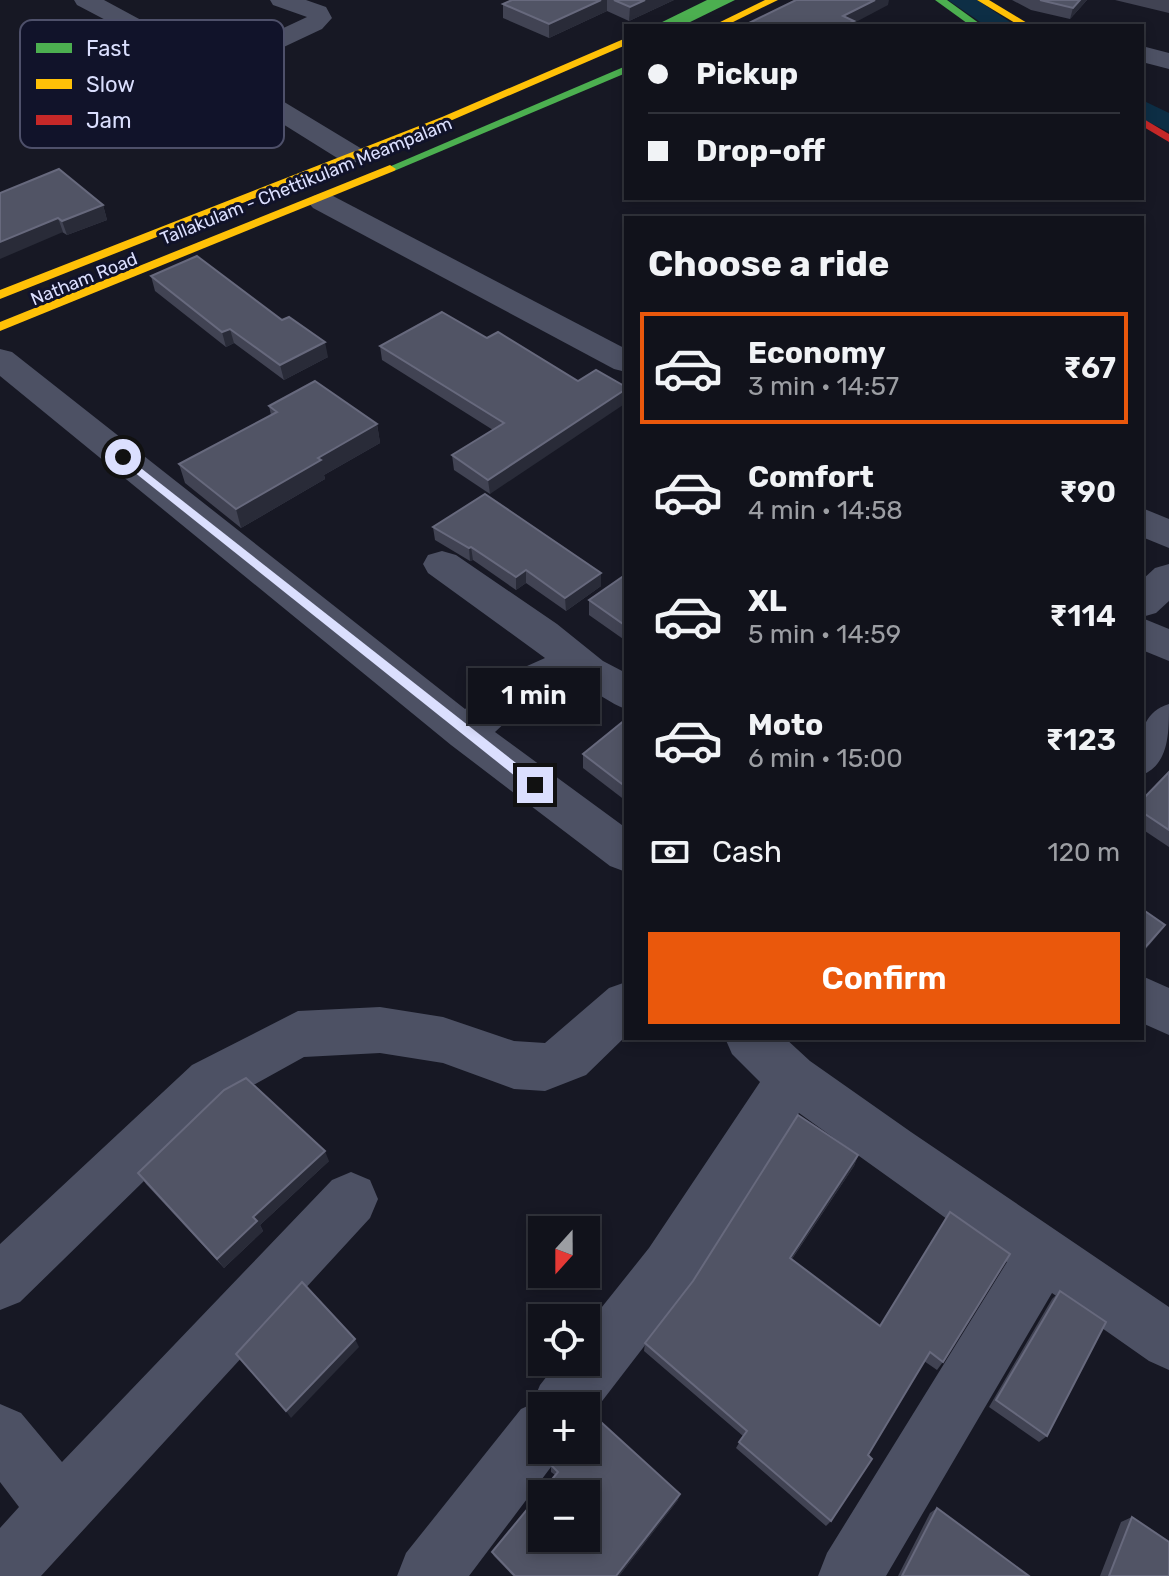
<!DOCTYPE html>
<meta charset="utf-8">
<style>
body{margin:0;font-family:Rubik,sans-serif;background:#1e2028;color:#f1f3f6;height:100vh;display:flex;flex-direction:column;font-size:30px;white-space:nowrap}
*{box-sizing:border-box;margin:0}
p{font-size:26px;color:#9c9ea3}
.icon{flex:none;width:44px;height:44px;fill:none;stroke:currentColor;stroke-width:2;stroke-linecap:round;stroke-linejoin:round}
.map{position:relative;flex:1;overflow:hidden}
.drawer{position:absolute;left:624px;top:216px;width:520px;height:824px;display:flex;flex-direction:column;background:#11121b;border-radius:0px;box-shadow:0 4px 12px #0003,0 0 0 2px #30323a}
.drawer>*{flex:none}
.banner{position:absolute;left:624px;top:24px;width:520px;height:176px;border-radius:0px;box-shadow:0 4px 12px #0003,0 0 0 2px #30323a;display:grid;align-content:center;height:176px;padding:0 24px;background:#11121b}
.needle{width:52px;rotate:201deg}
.buttons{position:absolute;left:528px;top:1216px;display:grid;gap:16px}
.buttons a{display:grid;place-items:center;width:72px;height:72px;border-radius:0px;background:#11121b;box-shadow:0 4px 12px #0003,0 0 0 2px #30323a;font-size:40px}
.end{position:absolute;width:36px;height:36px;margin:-18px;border:10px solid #dbdffe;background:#111;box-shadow:0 0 0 4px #111}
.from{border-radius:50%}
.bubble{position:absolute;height:56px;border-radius:0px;background:#11121b;box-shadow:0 4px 12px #0003,0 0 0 2px #30323a;font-size:26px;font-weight:600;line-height:56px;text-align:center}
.banner b{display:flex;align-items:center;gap:28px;height:76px;font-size:30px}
.banner b+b{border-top:2px solid #30323a}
.banner i{width:20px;height:20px;background:#f1f3f6}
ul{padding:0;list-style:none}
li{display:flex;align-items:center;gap:24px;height:112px;margin:0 16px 12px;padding:0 8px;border:4px solid transparent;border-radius:0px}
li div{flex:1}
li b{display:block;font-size:30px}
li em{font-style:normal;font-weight:600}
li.active{border-color:#ea580c}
li>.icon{width:72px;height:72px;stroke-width:1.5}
h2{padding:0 24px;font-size:36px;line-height:96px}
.pay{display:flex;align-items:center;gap:20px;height:88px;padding:0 24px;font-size:30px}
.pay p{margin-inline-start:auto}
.primary-button{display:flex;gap:16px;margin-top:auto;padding:16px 24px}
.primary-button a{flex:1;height:92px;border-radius:0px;background:#ea580c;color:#fff;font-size:32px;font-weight:600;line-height:92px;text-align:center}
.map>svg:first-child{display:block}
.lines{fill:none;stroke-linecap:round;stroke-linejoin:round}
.canal{fill:#0d2e45;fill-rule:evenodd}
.street{fill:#4d5164;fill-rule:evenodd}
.fast{fill:#4caf50;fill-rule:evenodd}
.slow{fill:#ffc107;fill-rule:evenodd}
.jam{fill:#c62828;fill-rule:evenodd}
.wall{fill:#414353}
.shaded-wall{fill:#292b38}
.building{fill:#515465;stroke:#67697d;stroke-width:2;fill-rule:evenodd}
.route{fill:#dbdffe}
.labels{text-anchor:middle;stroke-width:6;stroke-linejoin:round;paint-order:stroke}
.far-street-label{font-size:18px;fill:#dbdffe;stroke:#11132a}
.key{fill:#11132a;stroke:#4e506a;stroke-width:2}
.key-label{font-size:22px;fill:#dbdffe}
</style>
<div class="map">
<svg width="1169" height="1576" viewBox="0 0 1169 1576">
<rect width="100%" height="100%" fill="#171824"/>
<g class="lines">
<!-- canal -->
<g class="canal">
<polygon points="948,0 977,0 1016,26 986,26"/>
<polygon points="1142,100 1169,113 1169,132 1142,119"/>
</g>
<!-- street -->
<g class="street">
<polygon points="74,0 104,0 215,60 307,17 273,5 270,0 306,0 326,7 332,18 322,29 233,71 362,149 366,155 362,161 352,163 342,161 174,56 77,5"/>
<polygon points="1142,46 1169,53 1169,69 1142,62"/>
<polygon points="323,193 333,196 626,349 626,372 614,369 313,208 308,202 313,196"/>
<path d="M0,349L12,352L465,709L507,675L545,658L428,573L423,564L428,555L442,551L456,555L557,624L603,661L626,673V709C610,704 597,691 581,686C548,677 517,712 495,732L626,828V872L610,866L451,745L0,376Z"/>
<polygon points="1142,508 1169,519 1169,548 1142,537"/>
<polygon points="1169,564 1169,601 1156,613 1142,617 1142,580 1155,568"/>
<polygon points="1142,618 1169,629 1169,661 1142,650"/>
<path d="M1169,704C1169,734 1169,764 1142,775C1142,745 1135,715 1169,704Z"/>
<polygon points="1142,976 1169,988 1169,1035 1142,1023"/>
<polygon points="626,982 626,1036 586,1075 545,1091 514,1089 443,1063 380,1053 304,1057 228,1099 20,1302 0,1310 0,1244 192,1065 298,1011 380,1007 443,1017 514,1041 545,1043 609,988"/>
<polygon points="725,1038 785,1038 810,1061 911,1132 1169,1307 1169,1370 1149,1361 1052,1293 886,1576 818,1576 827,1553 1007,1262 799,1113 689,1288 586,1422 586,1406 542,1406 542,1450 563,1451 469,1576 397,1576 406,1553 521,1409 532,1404 540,1385 558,1362 586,1362 586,1327 649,1248 760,1082 732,1054"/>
<polygon points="351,1172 370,1180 378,1199 370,1218 41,1576 0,1576 0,1528 19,1507 0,1482 0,1404 21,1413 62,1462 332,1180"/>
</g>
<!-- fast -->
<g class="fast">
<polygon points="707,0 735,0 682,26 654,26"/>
<polygon points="935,0 947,0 983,26 971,26"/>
<polygon points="626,66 626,73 394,171 384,169"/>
</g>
<!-- slow -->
<g class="slow">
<polygon points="765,0 778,0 725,26 712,26"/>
<polygon points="977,0 989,0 1032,26 1020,26"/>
<polygon points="626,38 626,45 450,121 0,299 0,290 442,117"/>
<polygon points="390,165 396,169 394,171 0,331 0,322"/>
</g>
<!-- jam -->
<polygon class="jam" points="1142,118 1169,134 1169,142 1142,126"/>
</g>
<!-- wall -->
<g class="wall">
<polygon points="512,0 674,0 629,21 607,11 549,38 503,18 503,4"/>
<polygon points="1012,0 1087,0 1070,19 1031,10"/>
<polygon points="1115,0 1169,0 1169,13"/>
<polygon points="0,193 103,205 107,220 67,235"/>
<polygon points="151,276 282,320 328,357 284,380 234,343 226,347 155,291"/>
<polygon points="487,338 578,381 490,494 454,470 452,455 493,430 382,360 380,346"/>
<polygon points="269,406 377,424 380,443 324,475 325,479 241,528 185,483 179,464 271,415"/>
<polygon points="433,527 601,586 566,611 526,583 516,590 473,560 470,561 435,540"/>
<polygon points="626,575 626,641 589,615 589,600"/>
<polygon points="626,641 626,659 623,658 624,643"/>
<polygon points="626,719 626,801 583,768 583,754"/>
<polygon points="1169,772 1169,847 1142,829 1142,800"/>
<polygon points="858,1155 854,1166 792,1259 880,1326 950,1212 943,1362 937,1370 924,1361 868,1455 831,1521 826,1526 736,1448 743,1436 644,1351 645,1343"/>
<polygon points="329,1161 260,1225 263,1231 224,1268 146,1184 138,1173"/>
<polygon points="1060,1291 1047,1436 1039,1442 989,1407 1052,1299"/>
<polygon points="551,1465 678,1500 619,1576 513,1576 494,1556 492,1552 555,1475 551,1472"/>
<polygon points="937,1508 1029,1576 898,1576 930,1513"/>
<polygon points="1132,1517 1169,1576 1100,1576 1121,1522"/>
</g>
<!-- shaded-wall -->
<g class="shaded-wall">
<polygon points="601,0 607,0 607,11 549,38 549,24"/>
<polygon points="645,0 674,0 629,21 630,7"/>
<polygon points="875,0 889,0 888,5 854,23 853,26 841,26 843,16"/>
<polygon points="1080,0 1087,0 1070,19 1073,8"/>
<polygon points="103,205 107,220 67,235 62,221"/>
<polygon points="58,218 63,232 0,259 0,242"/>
<polygon points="230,329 234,343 226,347 222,332"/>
<polygon points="325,342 328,357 284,380 280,365"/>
<polygon points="626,389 626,403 490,494 488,480"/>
<polygon points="377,424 380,443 324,475 325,479 241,528 236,509 318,458"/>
<polygon points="471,547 473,560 470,561 469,548"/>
<polygon points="526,570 526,583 516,590 516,577"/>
<polygon points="601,573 601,586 566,611 565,598"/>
<polygon points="1165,925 1156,937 1142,954 1142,951"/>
<polygon points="325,1151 329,1161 260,1225 263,1231 224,1268 217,1259 253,1217"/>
<polygon points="858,1155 854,1166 786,1267 790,1258"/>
<polygon points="355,1339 359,1347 291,1418 286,1411"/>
<polygon points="680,1494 678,1500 619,1576 616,1576"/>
</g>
<!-- building -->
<g class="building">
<polygon points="512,0 601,0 549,24 503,4"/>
<polygon points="614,0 645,0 630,7"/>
<polygon points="796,0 875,0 843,16 854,21 844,26 745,25"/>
<polygon points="1040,0 1080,0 1073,8"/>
<polygon points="59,169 103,205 62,221 58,218 0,242 0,193"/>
<polygon points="197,256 282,320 289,317 325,342 280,365 230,329 222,332 151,276"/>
<polygon points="442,312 487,338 498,332 578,381 596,370 626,387 626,389 488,480 452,455 504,423 380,346"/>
<polygon points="315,381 377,424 318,458 321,460 236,509 179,464 277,412 269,406"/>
<polygon points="485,494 601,573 565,598 526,570 516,577 471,547 469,548 433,527"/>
<polygon points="625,575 626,575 626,626 589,600"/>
<polygon points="626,719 626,787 583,754"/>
<polygon points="1169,772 1169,830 1142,812 1142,800"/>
<polygon points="1142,909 1165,925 1142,951"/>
<polygon points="246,1078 325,1151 253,1217 257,1221 217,1259 138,1173 224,1090"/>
<polygon points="798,1115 858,1155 790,1258 880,1326 950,1212 1010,1254 943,1362 930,1352 868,1455 872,1459 831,1521 739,1442 747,1431 645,1343 693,1281"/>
<polygon points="302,1282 355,1339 286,1411 236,1354"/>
<polygon points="1060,1291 1106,1322 1047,1436 996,1400"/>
<path d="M591,1413L680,1494L616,1576H515L492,1552L558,1472L551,1465L563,1450H586V1420ZM542,1494H586V1538H542Z"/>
<polygon points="937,1508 1029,1576 902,1576"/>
<polygon points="1132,1517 1169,1542 1169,1576 1109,1576"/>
</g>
<!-- route -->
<polygon class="route" points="123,454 539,781 539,788 530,788 119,460 118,457"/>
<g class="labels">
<!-- far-street labels -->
<g class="far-street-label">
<text transform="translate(306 181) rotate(-22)" y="6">Tallakulam - Chettikulam Meampalam</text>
<text transform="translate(84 279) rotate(-22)" y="6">Natham Road</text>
</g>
</g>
<!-- legend -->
<rect x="20" y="20" width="264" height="128" rx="12" class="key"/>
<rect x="36" y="43" width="36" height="10" fill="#4caf50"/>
<rect x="36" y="79" width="36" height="10" fill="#ffc107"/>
<rect x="36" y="115" width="36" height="10" fill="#c62828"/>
<g class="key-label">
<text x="86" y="56">Fast</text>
<text x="86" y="92">Slow</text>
<text x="86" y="128">Jam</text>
</g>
</svg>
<div class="buttons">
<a><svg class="needle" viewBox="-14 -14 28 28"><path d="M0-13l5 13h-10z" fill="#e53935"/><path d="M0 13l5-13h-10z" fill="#9c9ea3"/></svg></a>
<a><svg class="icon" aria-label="locate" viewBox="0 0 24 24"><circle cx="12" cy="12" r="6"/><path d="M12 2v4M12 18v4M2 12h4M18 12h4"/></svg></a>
<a>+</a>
<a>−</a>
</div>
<i class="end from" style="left:123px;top:457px"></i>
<i class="end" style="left:535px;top:785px"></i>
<div class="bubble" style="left:468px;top:668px;width:132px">1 min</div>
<div class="banner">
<b><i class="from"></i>Pickup</b>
<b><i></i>Drop-off</b>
</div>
<section class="drawer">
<h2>Choose a ride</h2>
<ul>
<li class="active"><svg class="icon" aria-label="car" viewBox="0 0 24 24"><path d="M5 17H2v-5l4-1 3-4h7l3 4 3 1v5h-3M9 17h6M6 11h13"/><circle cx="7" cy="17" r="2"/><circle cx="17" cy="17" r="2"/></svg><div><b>Economy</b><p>3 min · 14:57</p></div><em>₹67</em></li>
<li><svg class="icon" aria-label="car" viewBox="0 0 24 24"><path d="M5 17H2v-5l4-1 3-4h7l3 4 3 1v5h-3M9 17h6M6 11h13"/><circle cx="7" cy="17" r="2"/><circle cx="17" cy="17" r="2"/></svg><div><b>Comfort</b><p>4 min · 14:58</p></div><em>₹90</em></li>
<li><svg class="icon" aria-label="car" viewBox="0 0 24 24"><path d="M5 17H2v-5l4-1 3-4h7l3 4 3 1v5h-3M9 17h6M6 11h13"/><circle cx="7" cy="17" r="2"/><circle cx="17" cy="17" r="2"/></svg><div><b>XL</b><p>5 min · 14:59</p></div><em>₹114</em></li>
<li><svg class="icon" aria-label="car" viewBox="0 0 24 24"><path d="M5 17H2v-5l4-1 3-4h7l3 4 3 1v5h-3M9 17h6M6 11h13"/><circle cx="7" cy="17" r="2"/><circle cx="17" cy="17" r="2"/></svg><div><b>Moto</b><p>6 min · 15:00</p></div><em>₹123</em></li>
</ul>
<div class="pay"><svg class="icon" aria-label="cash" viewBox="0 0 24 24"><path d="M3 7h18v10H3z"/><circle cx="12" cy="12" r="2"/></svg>Cash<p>120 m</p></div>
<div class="primary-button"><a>Confirm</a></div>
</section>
</div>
